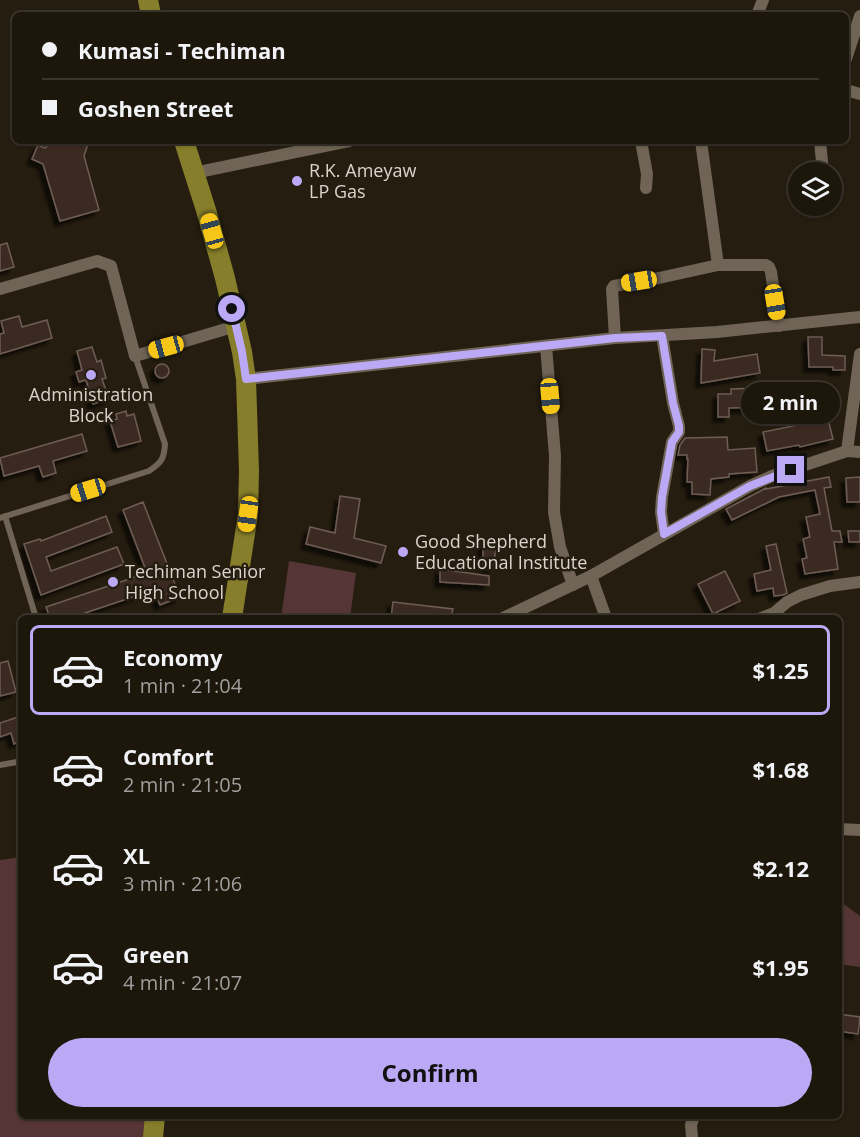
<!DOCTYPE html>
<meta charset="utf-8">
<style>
body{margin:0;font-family:"Open Sans",sans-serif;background:#292319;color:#f1f3f6;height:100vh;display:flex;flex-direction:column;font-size:22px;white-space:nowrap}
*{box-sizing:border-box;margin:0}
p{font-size:20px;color:#a09f9d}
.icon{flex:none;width:33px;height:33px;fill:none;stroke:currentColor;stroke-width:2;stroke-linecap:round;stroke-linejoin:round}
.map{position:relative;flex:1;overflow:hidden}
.sheet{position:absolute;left:18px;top:615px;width:824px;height:504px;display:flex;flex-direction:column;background:#1c160b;border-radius:9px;box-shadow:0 2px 4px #0004,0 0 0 2px #3a352c}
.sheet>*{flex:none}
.top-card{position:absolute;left:12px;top:12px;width:837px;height:132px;border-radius:9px;box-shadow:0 2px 4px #0004,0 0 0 2px #3a352c;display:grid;align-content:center;height:132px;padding:0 30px;background:#1c160b}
.buttons{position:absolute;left:788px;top:162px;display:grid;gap:12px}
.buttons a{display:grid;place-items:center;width:54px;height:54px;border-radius:50%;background:#1c160b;box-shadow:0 2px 4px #0004,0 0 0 2px #3a352c;font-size:30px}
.end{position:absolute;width:27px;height:27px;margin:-14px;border:8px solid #bca9f5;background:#111;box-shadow:0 0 0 3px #111}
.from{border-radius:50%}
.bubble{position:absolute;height:42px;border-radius:21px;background:#1c160b;box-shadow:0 2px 4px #0004,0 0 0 2px #3a352c;font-size:20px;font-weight:700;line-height:42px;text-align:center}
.car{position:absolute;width:18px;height:36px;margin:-18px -9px;border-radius:8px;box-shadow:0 0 4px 2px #0007;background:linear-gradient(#f5c518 24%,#345 0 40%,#f5c518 0 76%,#345 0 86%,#f5c518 0)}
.top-card b{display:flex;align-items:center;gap:21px;height:57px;font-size:22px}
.top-card b+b{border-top:2px solid #3a352c}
.top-card i{width:15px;height:15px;background:#f1f3f6}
ul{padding:10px 0 0;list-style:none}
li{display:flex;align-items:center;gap:18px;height:90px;margin:0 12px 9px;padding:0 18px;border:3px solid transparent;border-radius:9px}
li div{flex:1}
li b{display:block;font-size:22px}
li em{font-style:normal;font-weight:700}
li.selected{border-color:#bca9f5}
li>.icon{width:54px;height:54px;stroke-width:1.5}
.cta{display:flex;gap:12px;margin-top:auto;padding:12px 30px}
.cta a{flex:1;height:69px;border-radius:36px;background:#bca9f5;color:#111;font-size:24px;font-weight:700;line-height:69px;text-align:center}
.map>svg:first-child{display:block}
.green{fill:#553535}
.building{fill:#3b2c24;stroke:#6e5c54;stroke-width:1.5;filter:url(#shadow)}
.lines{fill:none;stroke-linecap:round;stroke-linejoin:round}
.service{stroke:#6f6455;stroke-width:6}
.minor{stroke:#6f6455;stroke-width:12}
.trunk{stroke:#867e2a;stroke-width:20}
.route{stroke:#bca9f5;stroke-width:8}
.poi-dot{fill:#bca9f5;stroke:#251d0f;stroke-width:2}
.labels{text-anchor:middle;stroke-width:5;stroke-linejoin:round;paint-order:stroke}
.poi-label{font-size:18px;fill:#dbd5cd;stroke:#251d0f;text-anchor:start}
</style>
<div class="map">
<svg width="860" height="1137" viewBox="0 0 860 1137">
<defs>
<filter id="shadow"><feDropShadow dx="-5" dy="5" stdDeviation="1.5" flood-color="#0009"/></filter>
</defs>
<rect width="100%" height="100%" fill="#251d0f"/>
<!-- green -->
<g class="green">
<polygon points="289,561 356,573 350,618 281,618"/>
<polygon points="21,857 21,1116 146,1116 143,1137 0,1137 0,860"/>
<polygon points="838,900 860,916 860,967 839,964"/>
</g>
<!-- building -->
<g class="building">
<polygon points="52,141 89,141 84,156 99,210 60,221 43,164 32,159 38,145 45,148"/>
<polygon points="7,243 14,267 0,271 0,245"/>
<polygon points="19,316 22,327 47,320 52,338 0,354 0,334 4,333 1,321"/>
<polygon points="808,337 822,337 822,355 845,356 845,370 833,370 833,367 809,367"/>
<polygon points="92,347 97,362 101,360 106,378 102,379 109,399 93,404 86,380 79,382 76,372 82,370 77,351"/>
<polygon points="702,349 715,350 714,361 757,354 760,373 701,383"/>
<circle cx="162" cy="371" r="7"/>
<polygon points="758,388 780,391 777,414 766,413 766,407 729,408 729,417 718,417 718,394 731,394 731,389"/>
<polygon points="126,411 127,416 134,414 141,441 118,447 110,421 117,419 116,414"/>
<polygon points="828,419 833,439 800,447 799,445 767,451 763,432"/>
<polygon points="82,434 87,451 53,461 56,473 43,477 39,466 4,476 0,458"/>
<polygon points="727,437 728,450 755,448 757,472 729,474 729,477 711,479 710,495 692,494 692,482 687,482 688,459 687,459 687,455 678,455 680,445 685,438"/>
<polygon points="829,477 831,487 824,488 832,531 840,531 842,542 834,542 838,569 805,574 802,559 807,558 803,539 810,537 806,517 820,514 815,490 779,497 732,520 726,509 766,488 766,489"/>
<polygon points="860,477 860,502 847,502 846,478"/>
<polygon points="340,496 360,499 354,538 386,546 381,563 306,544 310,527 335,533"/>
<polygon points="143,502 180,597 160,605 154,590 70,618 50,618 46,607 147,573 123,510"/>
<polygon points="106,516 112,532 46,557 51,571 117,547 124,564 41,595 24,544 40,539 41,541"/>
<polygon points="848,531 860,531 860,542 849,542"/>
<polygon points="483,542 497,545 492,569 483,565"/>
<polygon points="776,544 787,593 783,595 774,596 773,588 757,591 754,574 771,570 766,546"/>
<polygon points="440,569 489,576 489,585 440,582"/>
<polygon points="725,571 740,601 713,614 698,584"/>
<polygon points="393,602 453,609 451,618 391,618"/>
<polygon points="8,661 16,692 0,696 0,663"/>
<polygon points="21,716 21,741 14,744 11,733 0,737 0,723"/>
<polygon points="838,1014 860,1017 858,1034 838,1031"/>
</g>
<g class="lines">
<!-- service -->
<g class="service">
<polyline points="5,516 36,618"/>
<path d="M0,518L149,471C162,462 164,459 165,444L135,356"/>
<polyline points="0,765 17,762"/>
</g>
<!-- minor -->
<g class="minor">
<polyline points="757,15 763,0"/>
<polyline points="846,59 860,16"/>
<polyline points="846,90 860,94"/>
<polyline points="641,141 647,174 646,188"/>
<polyline points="701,141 718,265"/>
<polyline points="820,141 823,172"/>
<polyline points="194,173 349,141"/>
<polyline points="0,289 97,261 111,266 135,356 236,326"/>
<polyline points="662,336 673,403 679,426 679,432 672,442 662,497 661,512 664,534"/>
<polyline points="615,338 612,289 614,286 659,278 718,265 766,265 769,267 771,272 779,326"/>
<polyline points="546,346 555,456 554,512 560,547 573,585"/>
<polyline points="246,379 615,338 717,332 860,317"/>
<polyline points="847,451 860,354"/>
<polyline points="591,576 606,618"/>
<polyline points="503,618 591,576 750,486 772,476 847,451 860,452"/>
<polyline points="761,618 774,613 787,602 801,595 830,586 860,582"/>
<polyline points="838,829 860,830"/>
<polyline points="692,1137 691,1125 694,1116"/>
</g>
<!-- trunk -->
<g class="trunk">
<polyline points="148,0 151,15"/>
<polyline points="184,141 206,210 225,278 242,352 246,379 249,471 248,514 232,618"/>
<polyline points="153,1137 155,1116"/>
</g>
</g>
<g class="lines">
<!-- route -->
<polyline class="route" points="232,309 242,352 246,379 615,338 662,336 673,403 679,426 679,432 672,442 662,497 661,512 664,534 750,486 791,470"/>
</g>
<!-- markers -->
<g class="poi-dot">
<circle cx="297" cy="181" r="6"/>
<circle cx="91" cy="375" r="6"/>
<circle cx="403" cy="552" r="6"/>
<circle cx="113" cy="582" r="6"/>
</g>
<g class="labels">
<!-- poi labels -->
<g class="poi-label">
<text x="309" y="177">R.K. Ameyaw<tspan x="309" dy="21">LP Gas</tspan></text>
<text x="91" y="401" text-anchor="middle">Administration<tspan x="91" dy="21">Block</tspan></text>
<text x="415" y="548">Good Shepherd<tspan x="415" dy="21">Educational Institute</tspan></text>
<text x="125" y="578">Techiman Senior<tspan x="125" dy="21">High School</tspan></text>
</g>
</g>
</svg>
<div class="buttons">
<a><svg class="icon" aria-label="layers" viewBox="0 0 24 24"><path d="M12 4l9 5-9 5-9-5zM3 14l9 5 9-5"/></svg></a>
</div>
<i class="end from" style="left:232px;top:309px"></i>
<i class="end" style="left:791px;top:470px"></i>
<div class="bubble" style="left:741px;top:382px;width:99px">2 min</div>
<i class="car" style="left:212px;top:231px;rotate:344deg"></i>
<i class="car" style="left:639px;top:281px;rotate:261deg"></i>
<i class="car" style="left:775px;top:302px;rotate:171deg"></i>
<i class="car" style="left:166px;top:347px;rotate:255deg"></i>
<i class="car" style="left:550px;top:396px;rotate:175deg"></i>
<i class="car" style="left:88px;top:490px;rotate:253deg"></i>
<i class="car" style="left:248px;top:514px;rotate:188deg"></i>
<div class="top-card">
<b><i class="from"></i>Kumasi - Techiman</b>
<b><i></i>Goshen Street</b>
</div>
<section class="sheet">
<ul>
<li class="selected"><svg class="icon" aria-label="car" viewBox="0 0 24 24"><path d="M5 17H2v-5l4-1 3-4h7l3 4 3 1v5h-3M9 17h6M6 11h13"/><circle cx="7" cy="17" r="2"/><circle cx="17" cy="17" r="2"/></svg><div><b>Economy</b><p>1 min · 21:04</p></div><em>$1.25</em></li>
<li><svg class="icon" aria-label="car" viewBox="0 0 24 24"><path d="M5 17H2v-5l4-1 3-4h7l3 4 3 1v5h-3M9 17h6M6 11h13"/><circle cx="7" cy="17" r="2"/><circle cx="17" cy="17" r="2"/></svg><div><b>Comfort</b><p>2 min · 21:05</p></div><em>$1.68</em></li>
<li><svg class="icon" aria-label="car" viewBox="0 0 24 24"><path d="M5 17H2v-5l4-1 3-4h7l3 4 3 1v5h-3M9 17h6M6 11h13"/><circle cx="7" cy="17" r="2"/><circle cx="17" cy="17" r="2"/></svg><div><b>XL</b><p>3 min · 21:06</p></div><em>$2.12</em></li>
<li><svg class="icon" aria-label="car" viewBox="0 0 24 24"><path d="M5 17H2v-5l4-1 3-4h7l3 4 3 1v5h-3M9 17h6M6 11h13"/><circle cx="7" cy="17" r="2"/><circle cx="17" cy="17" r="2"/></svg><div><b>Green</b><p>4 min · 21:07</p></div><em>$1.95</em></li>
</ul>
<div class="cta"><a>Confirm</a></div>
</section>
</div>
